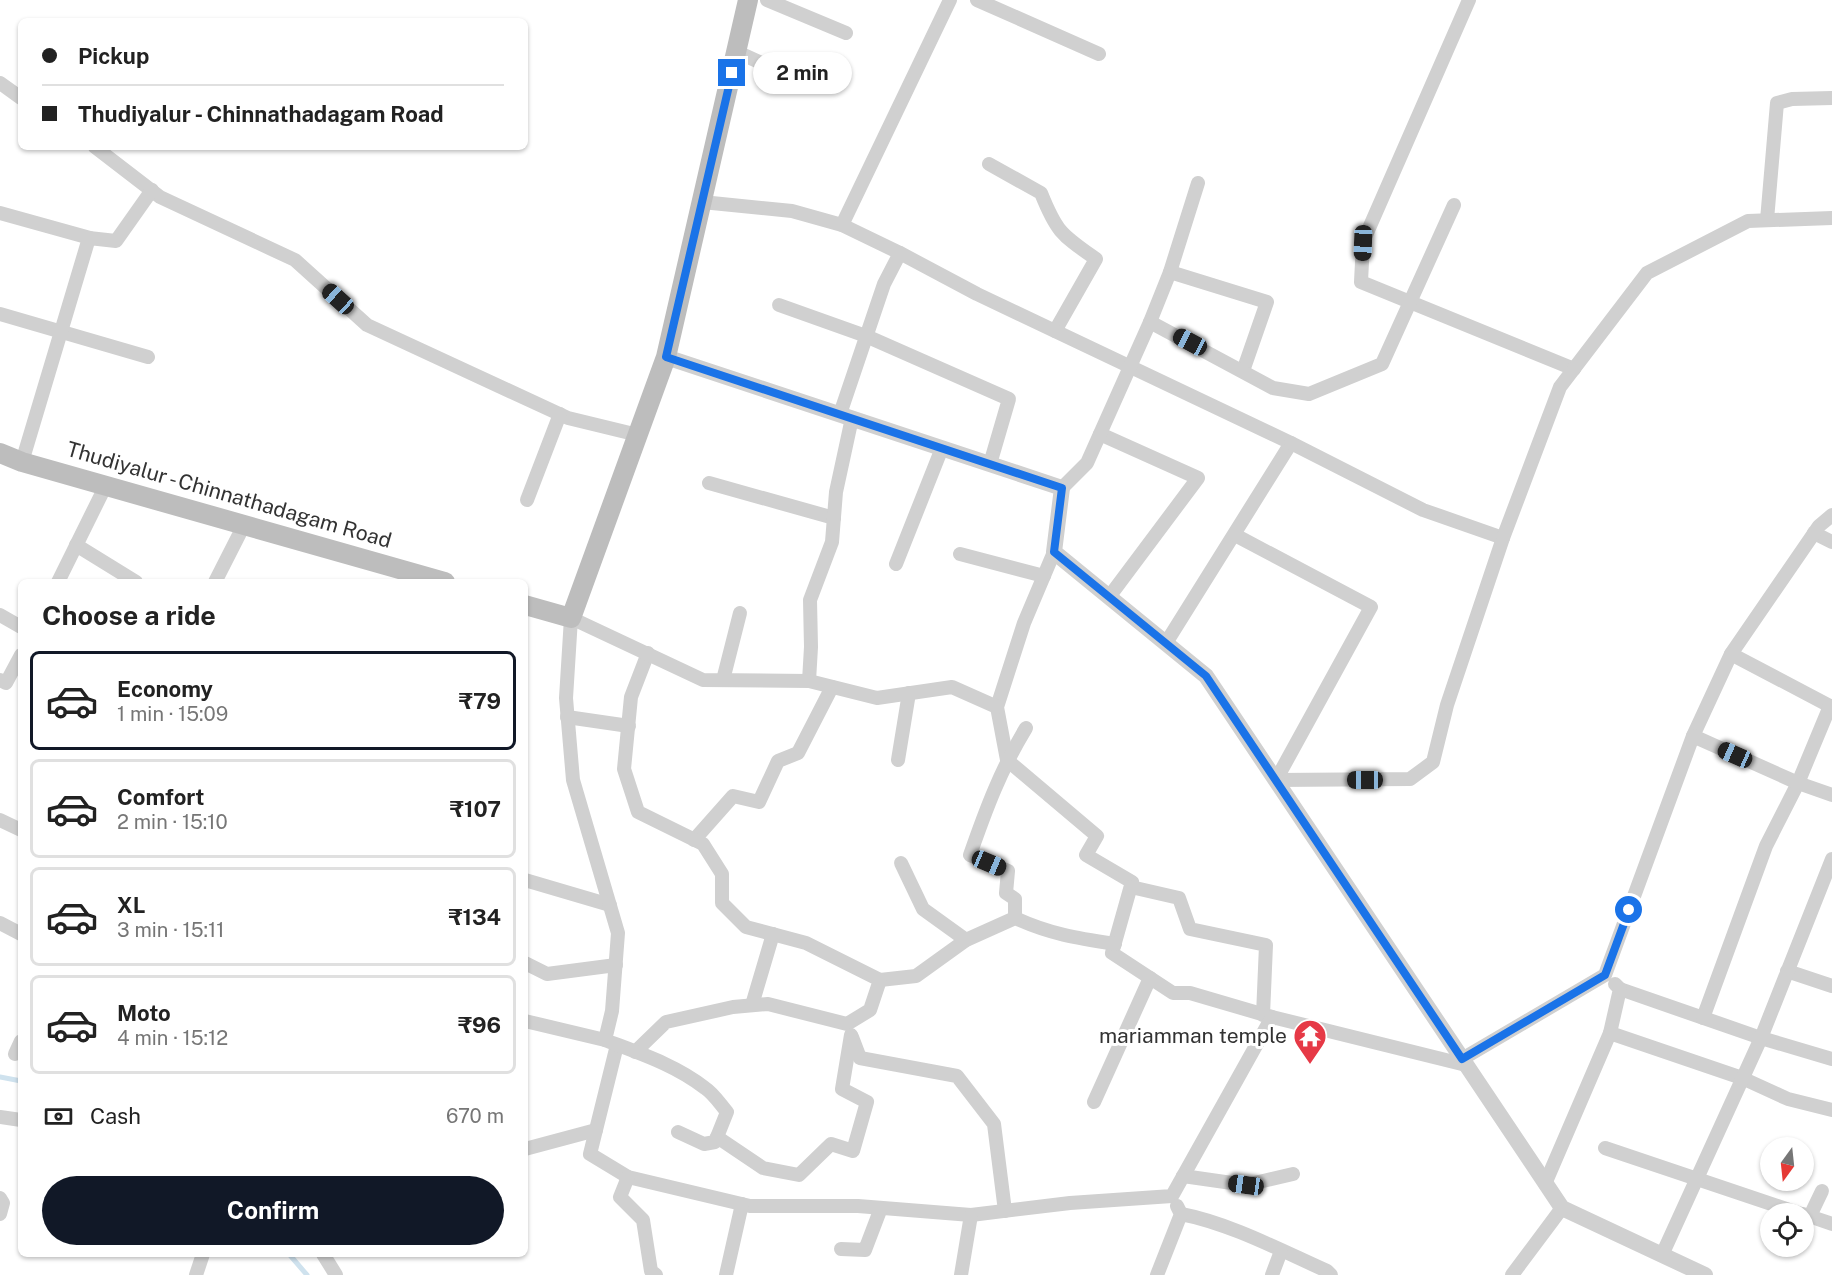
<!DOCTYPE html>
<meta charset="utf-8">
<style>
body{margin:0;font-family:"Public Sans",sans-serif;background:#f6f6f6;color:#222;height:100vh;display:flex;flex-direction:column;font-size:22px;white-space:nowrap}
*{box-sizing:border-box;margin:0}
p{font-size:20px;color:#767676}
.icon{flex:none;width:33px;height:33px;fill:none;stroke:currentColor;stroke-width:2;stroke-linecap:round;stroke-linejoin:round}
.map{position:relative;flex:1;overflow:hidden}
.details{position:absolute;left:18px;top:579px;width:510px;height:678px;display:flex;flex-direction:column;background:#fff;border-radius:9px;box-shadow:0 2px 4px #0004}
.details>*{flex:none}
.top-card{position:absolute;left:18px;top:18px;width:510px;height:132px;border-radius:9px;box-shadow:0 2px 4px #0004;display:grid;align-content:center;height:132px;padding:0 24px;background:#fff}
.needle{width:39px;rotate:195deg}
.controls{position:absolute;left:1760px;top:1137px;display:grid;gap:12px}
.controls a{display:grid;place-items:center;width:54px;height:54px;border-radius:50%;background:#fff;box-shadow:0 2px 4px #0004;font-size:30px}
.end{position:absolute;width:27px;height:27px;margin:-14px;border:8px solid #1a73e8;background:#fff;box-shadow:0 0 0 3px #fff}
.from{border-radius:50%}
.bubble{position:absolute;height:42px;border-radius:21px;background:#fff;box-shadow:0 2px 4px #0004;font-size:20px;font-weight:700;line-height:42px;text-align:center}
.car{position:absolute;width:18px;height:36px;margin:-18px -9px;border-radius:8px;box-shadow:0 0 4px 2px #0007;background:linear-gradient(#222 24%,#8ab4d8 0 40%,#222 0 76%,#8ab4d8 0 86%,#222 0)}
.top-card b{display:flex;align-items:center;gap:21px;height:57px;font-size:22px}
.top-card b+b{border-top:2px solid #e0e0e0}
.top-card i{width:15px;height:15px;background:#222}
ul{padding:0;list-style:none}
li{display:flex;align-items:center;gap:18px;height:99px;margin:0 12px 9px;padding:0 12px;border:3px solid #e0e0e0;border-radius:9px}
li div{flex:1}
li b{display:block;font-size:22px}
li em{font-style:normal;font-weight:700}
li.active{border-color:#111827}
li>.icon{width:54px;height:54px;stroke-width:1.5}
h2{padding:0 24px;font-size:27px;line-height:72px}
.pay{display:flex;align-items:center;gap:15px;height:66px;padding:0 24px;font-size:22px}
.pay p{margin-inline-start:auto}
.action{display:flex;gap:12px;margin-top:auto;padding:12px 24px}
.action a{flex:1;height:69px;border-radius:36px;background:#111827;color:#fff;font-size:24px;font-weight:700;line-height:69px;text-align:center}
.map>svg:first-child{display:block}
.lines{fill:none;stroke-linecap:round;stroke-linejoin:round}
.stream{stroke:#cfe2ee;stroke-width:5}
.minor{stroke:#d0d0d0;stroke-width:14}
.tertiary{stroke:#d0d0d0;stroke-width:16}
.secondary{stroke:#bdbdbd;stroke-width:20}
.route{stroke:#1a73e8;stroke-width:8}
.labels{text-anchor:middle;stroke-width:6;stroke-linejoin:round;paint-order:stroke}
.street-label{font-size:21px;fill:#333;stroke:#fff}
.poi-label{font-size:21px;fill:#333;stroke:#fff;text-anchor:end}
</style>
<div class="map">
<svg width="1832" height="1275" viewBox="0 0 1832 1275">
<rect width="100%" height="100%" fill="#fff"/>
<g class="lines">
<!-- stream -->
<g class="stream">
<polyline points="0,1077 21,1081"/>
<polyline points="289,1254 307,1275"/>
</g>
<!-- minor -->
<g class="minor">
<polyline points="767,0 846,33"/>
<polyline points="977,0 1099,54"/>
<polyline points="1469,0 1363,242 1361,282 1574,369"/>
<polyline points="737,52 811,85"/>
<polyline points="0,83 21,98"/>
<polyline points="95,147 160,197 295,260 367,325 568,418 638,435"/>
<path d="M989,164L1041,193C1057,233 1062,235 1096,259L1055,331"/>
<polyline points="702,202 792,211 842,225 900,253"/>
<polyline points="0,213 90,238"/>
<polyline points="1767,220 1777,103 1792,99 1832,98"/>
<polyline points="842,225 950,0"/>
<polyline points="1170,272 1267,302 1243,371"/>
<polyline points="779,305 866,336 1009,399 990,464"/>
<polyline points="0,314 148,357"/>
<polyline points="1150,322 1273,388 1309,394 1382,364 1454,205"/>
<polyline points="840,414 884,284 900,253 977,294 1291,443 1166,643"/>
<polyline points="1100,434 1198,478 1109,597"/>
<polyline points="22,462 89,238 116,241 152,190"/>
<polyline points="709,483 834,518"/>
<polyline points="1062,488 1087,463 1150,322 1170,272 1198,183"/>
<polyline points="527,500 560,414"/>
<polyline points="1814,533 1832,542"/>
<polyline points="1235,535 1371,607 1276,780 1410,779 1433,762 1447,705 1503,538 1423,510 1291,443"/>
<polyline points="1503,538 1560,387 1647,273 1748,221 1832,218"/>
<polyline points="76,545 136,582"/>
<polyline points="1054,552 1024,623 997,707 1007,760 1097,836 1086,855 1132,882 1112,953 1173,993 1190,993 1272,1017"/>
<polyline points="960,554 1044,576"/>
<polyline points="896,564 942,448"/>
<polyline points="58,582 106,485"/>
<polyline points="215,582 244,525"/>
<polyline points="0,615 21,627"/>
<polyline points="1731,654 1819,526 1832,515"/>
<polyline points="0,680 6,683 21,655"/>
<polyline points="723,680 740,613"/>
<polyline points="809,681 811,647 810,600 832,542 836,492 852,418"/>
<polyline points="567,717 629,726"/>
<polyline points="1693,736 1731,654 1830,706"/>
<polyline points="898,760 909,693"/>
<polyline points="0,820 21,830"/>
<polyline points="694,840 733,796 759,802 778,761 798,753 832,687"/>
<polyline points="901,863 923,909 966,940"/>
<polyline points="525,880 610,905"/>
<polyline points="1131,887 1179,898 1190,929 1266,945 1263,1015"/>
<path d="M1015,918C1050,934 1076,938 1115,944"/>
<polyline points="0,923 21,934"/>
<polyline points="525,963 547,974 616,965"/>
<polyline points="1787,971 1832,986"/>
<path d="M880,980L916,976L966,940L1015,918V899L1006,893L1008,871L970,855C986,809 1001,769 1026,728"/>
<polyline points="1620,989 1761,1038 1832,1059"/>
<polyline points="752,1005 773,934"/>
<polyline points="1703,1018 1766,846 1798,783 1830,706 1832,706"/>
<polyline points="525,1021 605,1040"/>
<polyline points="1610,1033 1620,989 1615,984"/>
<polyline points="852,1037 860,1058 957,1076 994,1124 1005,1211"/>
<polyline points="617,1045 590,1154 628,1177 750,1206 858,1206 971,1215 1070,1203 1172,1196 1272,1017 1466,1065"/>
<polyline points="635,1052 666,1022 733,1007 768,1004 847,1024 870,1010 880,980 806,943 746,927 722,903 722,874 703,844 638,812 624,769 631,697 648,653"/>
<polyline points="15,1054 21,1041"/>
<polyline points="1462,1059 1605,975 1693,736 1798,783 1832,795"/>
<polyline points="1094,1102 1150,978"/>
<polyline points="0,1117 21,1120"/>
<path d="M678,1132L704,1144L715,1142L727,1112C720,1104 714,1094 705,1088C676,1065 639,1053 605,1040L612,1011L618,933L573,780L566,698L571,618L703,680L809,681L877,698L952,687L997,707"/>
<polyline points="717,1137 763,1168 799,1175 831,1144 853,1151 867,1102 842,1089 851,1035"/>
<polyline points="1605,1148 1801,1214"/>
<polyline points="525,1149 596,1130"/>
<polyline points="1183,1176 1246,1185 1293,1174"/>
<polyline points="628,1177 620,1197 643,1220 651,1271 656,1275"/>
<polyline points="1545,1184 1610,1033 1742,1078 1788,1099 1832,1110"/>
<polyline points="0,1198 3,1203 0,1214"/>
<path d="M1181,1214C1229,1223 1282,1251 1327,1271L1331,1275"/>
<polyline points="1803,1214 1832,1224"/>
<polyline points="1810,1216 1822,1191"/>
<polyline points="841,1249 865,1250 881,1208"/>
<polyline points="323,1254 336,1275"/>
<polyline points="1662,1255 1761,1038 1832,859"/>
<polyline points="196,1275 203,1254"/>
<polyline points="726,1275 742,1204"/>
<polyline points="961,1275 971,1215"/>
<polyline points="1157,1275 1181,1214 1177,1206"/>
<polyline points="1272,1275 1281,1251"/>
<polyline points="1512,1275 1562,1208"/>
</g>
<!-- tertiary -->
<polyline class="tertiary" points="666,357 1062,488 1054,552 1206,676 1562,1208 1705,1275"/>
<!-- secondary -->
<g class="secondary">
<polyline points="0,453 22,462 445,582"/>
<polyline points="525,605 571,618 666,357 748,0"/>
</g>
</g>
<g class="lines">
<!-- route -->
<polyline class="route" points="732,73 666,357 1062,488 1054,552 1206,676 1462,1059 1605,975 1629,910"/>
</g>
<!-- icons -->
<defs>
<symbol id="temple-pin" viewBox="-11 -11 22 30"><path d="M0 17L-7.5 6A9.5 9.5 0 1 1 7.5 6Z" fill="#e63946" stroke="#fff"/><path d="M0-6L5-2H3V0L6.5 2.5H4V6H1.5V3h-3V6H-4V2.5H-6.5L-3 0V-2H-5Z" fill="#fff"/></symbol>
</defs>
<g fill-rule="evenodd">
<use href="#temple-pin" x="1291" y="1017" width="38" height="52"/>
</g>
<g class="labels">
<!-- street labels -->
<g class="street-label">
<text transform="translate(229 495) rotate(16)" y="7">Thudiyalur - Chinnathadagam Road</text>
</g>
<!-- poi labels -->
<g class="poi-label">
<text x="1287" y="1043">mariamman temple</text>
</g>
</g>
</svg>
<div class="controls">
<a><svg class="needle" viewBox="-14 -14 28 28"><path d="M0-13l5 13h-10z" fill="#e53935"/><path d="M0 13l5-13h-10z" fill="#767676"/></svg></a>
<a><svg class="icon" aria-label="locate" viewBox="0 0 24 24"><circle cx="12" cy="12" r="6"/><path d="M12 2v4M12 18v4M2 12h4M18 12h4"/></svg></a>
</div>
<i class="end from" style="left:1629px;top:910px"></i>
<i class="end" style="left:732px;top:73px"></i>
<div class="bubble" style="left:753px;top:52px;width:99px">2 min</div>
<i class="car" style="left:1363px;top:243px;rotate:182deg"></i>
<i class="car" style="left:338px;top:299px;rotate:312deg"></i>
<i class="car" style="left:1190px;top:342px;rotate:298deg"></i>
<i class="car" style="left:1735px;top:755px;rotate:294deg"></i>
<i class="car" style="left:1365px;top:780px;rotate:270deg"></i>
<i class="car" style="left:989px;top:863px;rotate:113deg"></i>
<i class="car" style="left:1246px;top:1185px;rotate:278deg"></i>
<div class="top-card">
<b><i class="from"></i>Pickup</b>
<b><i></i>Thudiyalur - Chinnathadagam Road</b>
</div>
<section class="details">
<h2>Choose a ride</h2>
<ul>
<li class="active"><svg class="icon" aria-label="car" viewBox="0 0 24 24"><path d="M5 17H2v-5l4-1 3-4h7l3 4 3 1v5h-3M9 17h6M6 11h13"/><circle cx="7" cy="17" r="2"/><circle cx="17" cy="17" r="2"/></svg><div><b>Economy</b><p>1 min · 15:09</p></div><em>₹79</em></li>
<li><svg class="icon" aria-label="car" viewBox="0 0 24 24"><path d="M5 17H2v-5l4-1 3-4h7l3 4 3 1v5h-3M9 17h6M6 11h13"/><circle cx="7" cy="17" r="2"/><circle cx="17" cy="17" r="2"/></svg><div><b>Comfort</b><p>2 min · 15:10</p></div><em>₹107</em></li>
<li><svg class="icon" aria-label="car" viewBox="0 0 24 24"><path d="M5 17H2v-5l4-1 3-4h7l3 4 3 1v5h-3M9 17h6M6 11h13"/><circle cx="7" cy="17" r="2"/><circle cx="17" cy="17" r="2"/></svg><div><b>XL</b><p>3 min · 15:11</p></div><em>₹134</em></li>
<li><svg class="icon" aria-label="car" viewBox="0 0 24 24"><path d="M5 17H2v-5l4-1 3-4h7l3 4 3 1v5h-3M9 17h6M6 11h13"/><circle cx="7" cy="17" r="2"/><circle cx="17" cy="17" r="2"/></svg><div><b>Moto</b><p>4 min · 15:12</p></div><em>₹96</em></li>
</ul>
<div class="pay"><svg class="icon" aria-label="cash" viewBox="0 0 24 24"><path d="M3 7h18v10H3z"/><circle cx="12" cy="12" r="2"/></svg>Cash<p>670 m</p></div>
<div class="action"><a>Confirm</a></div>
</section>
</div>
